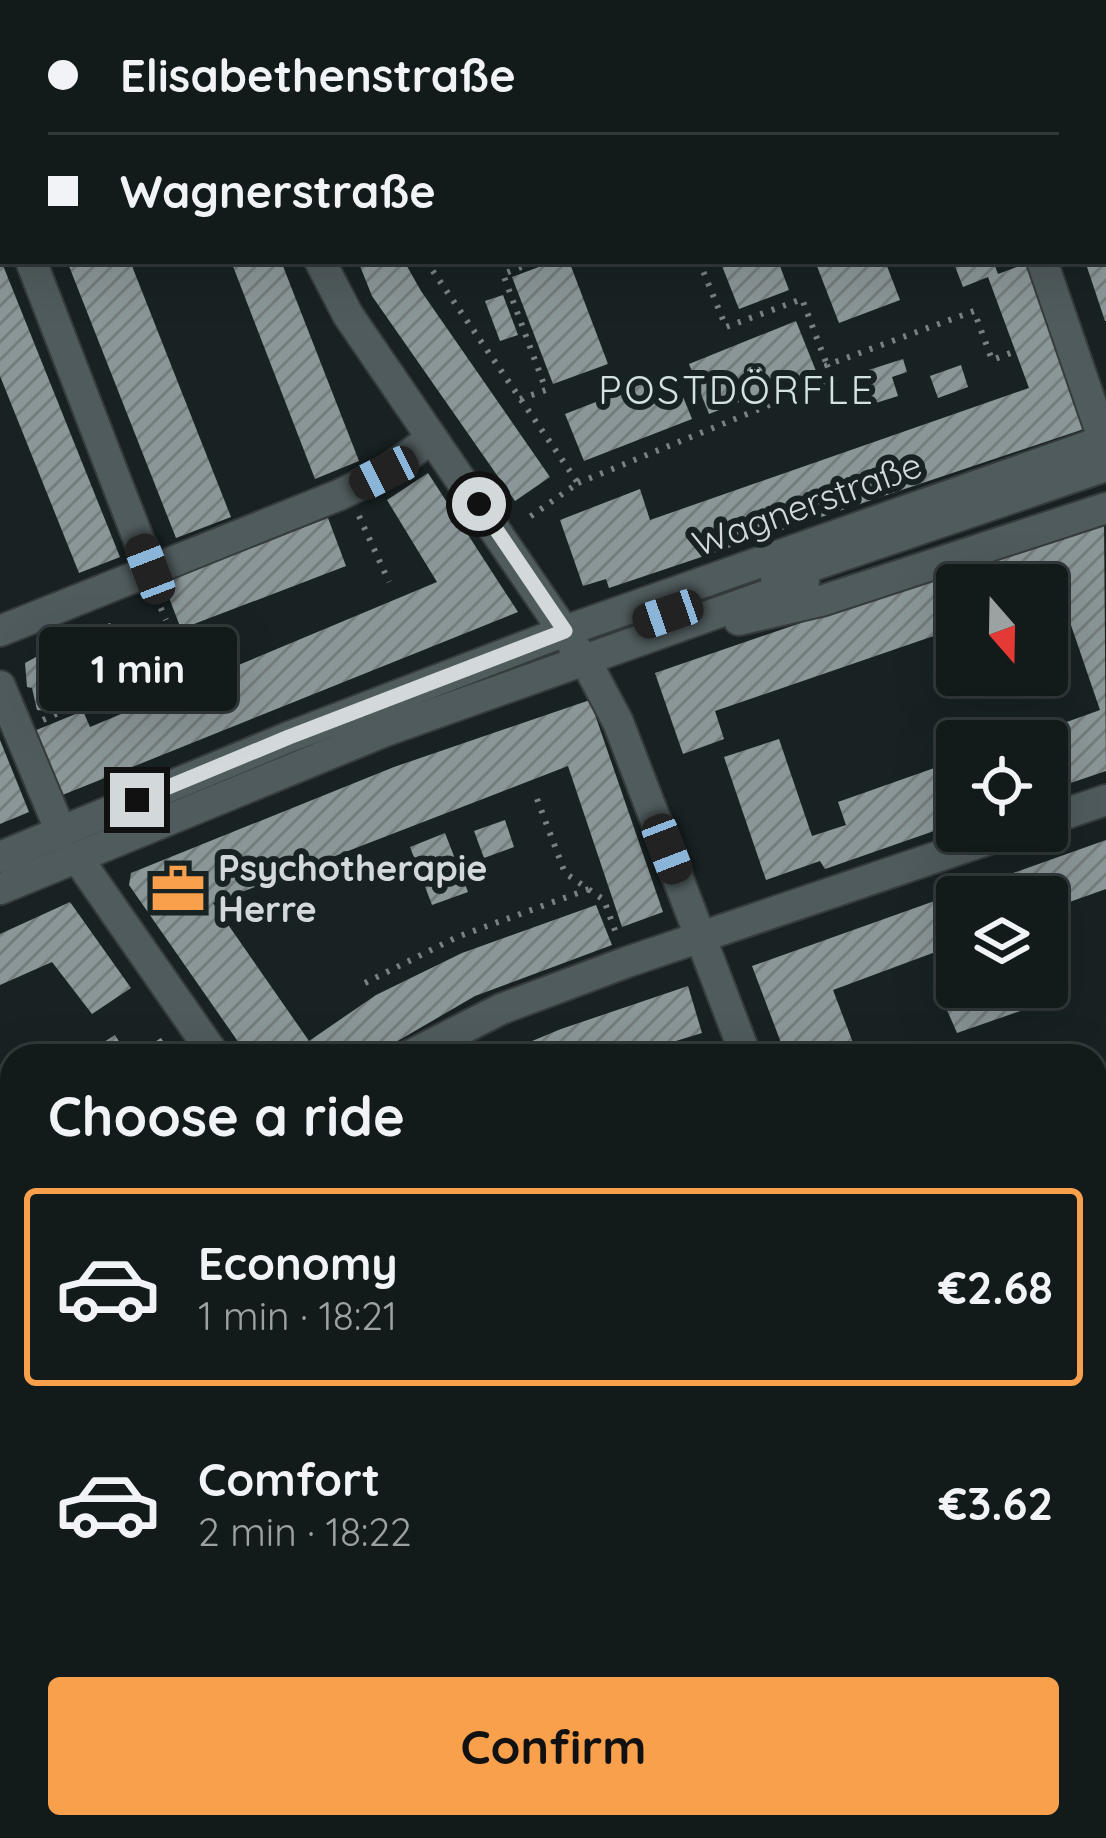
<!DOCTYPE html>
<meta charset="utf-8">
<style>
body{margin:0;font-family:Quicksand,sans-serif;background:#1f2727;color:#f1f3f6;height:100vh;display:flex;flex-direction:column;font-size:45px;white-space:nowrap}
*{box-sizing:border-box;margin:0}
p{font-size:39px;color:#9ca1a2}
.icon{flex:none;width:66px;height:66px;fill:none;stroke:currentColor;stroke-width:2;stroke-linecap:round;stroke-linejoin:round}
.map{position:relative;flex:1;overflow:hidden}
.panel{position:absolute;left:0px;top:1044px;width:1107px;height:795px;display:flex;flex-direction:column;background:#121a1a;border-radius:36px 36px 0 0;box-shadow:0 12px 48px #0002,0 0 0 3px #313839}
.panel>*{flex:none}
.banner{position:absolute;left:0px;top:0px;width:1107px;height:264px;box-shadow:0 12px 48px #0002,0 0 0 3px #313839;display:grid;align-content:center;height:264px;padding:0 48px;background:#121a1a}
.needle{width:78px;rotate:160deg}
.fabs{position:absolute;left:936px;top:564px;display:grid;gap:24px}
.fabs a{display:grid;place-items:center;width:132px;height:132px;border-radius:12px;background:#121a1a;box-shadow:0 12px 48px #0002,0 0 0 3px #313839;font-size:60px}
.end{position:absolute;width:54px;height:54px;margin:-27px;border:15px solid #d3d9da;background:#111;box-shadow:0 0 0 6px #111}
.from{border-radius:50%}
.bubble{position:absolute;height:84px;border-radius:12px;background:#121a1a;box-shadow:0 12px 48px #0002,0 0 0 3px #313839;font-size:39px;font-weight:700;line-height:84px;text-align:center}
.car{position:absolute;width:36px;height:72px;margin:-36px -18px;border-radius:15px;box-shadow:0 0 9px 3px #0007;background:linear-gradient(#222 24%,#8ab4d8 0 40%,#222 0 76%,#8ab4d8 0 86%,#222 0)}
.banner b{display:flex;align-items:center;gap:42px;height:114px;font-size:45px}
.banner b+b{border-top:3px solid #313839}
.banner i{width:30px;height:30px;background:#f1f3f6}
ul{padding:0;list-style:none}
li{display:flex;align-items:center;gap:36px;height:198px;margin:0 24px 18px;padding:0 24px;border:6px solid transparent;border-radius:12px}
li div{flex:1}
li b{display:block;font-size:45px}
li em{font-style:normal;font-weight:700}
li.on{border-color:#f9a04d}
li>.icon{width:108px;height:108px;stroke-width:1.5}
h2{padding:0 48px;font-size:54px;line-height:144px}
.primary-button{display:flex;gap:24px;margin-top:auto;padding:24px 48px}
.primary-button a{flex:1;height:138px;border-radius:12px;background:#f9a04d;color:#111;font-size:48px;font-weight:700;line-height:138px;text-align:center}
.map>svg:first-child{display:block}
.building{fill:url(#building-hatch)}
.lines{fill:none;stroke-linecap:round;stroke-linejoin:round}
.minor-casing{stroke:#363c3e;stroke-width:34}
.major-casing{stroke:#363c3e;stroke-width:34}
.highway-casing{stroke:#363c3e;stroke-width:40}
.path{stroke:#798182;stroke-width:6;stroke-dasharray:3 9;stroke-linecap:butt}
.minor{stroke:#505b5d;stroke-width:30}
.major{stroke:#349dac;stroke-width:30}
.highway{stroke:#21c9e1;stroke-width:36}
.route{stroke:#d3d9da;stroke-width:15}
.labels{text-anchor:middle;stroke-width:12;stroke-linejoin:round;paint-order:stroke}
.street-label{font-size:36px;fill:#d3d9da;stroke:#182223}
.poi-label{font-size:36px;font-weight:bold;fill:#d3d9da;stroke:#182223;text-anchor:start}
.neighbourhood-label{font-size:39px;letter-spacing:3px;fill:#d4e1e3;stroke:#182223}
</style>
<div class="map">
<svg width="1106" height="1838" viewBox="0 0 1106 1838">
<defs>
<pattern id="building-hatch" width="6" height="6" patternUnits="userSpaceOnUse" patternTransform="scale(3)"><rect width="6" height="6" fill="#8b9698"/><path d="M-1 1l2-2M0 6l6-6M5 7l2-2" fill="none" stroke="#747c7e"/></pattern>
</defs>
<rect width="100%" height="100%" fill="#182223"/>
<!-- building -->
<g class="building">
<polygon points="0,258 120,557 79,573 0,376"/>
<polygon points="67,261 130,261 231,517 176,538"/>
<polygon points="231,261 281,261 359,461 315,479"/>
<polygon points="358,261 404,261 421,291 550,477 515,501 372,296"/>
<polygon points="555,261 569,261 608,364 553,384 512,277"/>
<polygon points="720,261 778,261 789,290 739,309"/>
<polygon points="815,261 885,261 900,300 839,323"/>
<polygon points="953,261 993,261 998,274 1027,263 1087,428 609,588 606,579 583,586 560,520 640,489 650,520 1029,388 988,277 963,287"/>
<polygon points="1085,261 1106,261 1106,321 1105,321"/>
<polygon points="503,295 518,335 500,341 485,301"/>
<polygon points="796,321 816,371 709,414 689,364"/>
<polygon points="903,359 907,372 892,377 898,396 863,407 853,375"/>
<polygon points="961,365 968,387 938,398 930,376"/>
<polygon points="673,372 692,419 584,461 565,414"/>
<polygon points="428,473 518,612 60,796 34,731 83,711 90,727 437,582 387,500"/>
<polygon points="328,518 346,566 181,629 163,582"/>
<polygon points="1104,519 1106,771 1047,791 1047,741 1014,741 1100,710 1060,593 1047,597 1047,585 957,585 957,628 715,711 724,739 683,754 655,673"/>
<polygon points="109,623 134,634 130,668 94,679 94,687 67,696 49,711 37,710 32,688 27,687 25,663 36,657 41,646 83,649"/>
<polygon points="590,700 663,912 622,927 568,766 213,903 309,1041 376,995 462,953 596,905 612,945 475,996 372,1056 248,1056 129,885 131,873 394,767"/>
<polygon points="779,739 812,836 846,825 838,802 957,760 957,823 825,869 820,861 766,880 724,757"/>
<polygon points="0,740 29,812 0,824"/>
<polygon points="505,820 514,847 484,858 474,831"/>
<polygon points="445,833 468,892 432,905 410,847"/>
<polygon points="1106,840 1106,889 1047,910 1047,897 957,897 957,944 833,990 858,1056 786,1056 752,966"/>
<polygon points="70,902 131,988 92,1014 52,962 0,985 0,934"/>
<polygon points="688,986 702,1033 627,1056 496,1056 561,1029"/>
<polygon points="978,987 1021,987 1029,1008 957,1033 947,1010 982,997"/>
<polygon points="115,1035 128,1056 82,1056"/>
<polygon points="161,1038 173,1056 132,1056"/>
<polygon points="1099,1096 1106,1111 1106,1182 1095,1185 1095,1098"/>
<polygon points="0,1188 12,1206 12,1226 0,1234"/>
<polygon points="12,1243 12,1282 0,1290 0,1251"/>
<polygon points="12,1294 12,1333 0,1341 0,1302"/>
<polygon points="0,1567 12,1571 12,1630 0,1626"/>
<polygon points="1106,1568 1106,1619 1095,1591 1095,1575"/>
<polygon points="936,1827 1080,1827 1084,1838 941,1838"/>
</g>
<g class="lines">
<defs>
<g id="minor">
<polyline points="226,0 227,3"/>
<polyline points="524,0 525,3"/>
<polyline points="919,0 920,3"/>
<polyline points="577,3 585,0"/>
<polyline points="1104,143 1106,142"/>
<polyline points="0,232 3,231"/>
<polyline points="31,261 150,569"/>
<polyline points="320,261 348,315 591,671 618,722 746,1056"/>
<polyline points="1042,261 1106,447"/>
<polyline points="776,578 1106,466"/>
<polyline points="739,620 821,601 1106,508"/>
<polyline points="0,631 339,495 384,473 432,438"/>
<polyline points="0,686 61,832"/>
<polyline points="1047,820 1106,800"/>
<polyline points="0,857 289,737 565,631 1106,440"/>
<polyline points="83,866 215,1056"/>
<polyline points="0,889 385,731 804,582"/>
<polyline points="409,1056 501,1009 627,962 1013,831"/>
<polyline points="1095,1231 1106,1249"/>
<polyline points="1095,1519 1106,1512"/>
<polyline points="0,1668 12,1672"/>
<polyline points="1095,1735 1106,1764"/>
<polyline points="221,1838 231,1827"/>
<polyline points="603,1838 606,1827"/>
</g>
<polyline id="major" points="358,1838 423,1829 470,1838"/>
<g id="highway">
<polyline points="0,1806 12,1812"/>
<polyline points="54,1827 89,1838"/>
</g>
</defs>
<!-- minor casing -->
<use href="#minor" class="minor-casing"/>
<!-- major casing -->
<use href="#major" class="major-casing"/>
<!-- highway casing -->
<use href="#highway" class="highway-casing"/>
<!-- path -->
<g class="path">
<polyline points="1019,0 1020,3"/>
<polyline points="434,3 442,3"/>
<polyline points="1028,3 1042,0"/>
<polyline points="426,261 578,483 524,521"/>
<polyline points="699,261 726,327 802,299 827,365"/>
<polyline points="520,399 546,390 503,274 537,261"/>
<polyline points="578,483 833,379 827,365 974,311 992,360 1016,351"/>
<polyline points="359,516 389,582"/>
<polyline points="156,597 166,620"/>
<polyline points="43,720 132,680"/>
<polyline points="537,799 565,873 604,900 617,936"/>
<polyline points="365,983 457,937 589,889"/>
<polyline points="0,1469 12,1460"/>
<polyline points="3,1562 12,1548"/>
<polyline points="0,1734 12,1738"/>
<polyline points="904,1827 908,1838"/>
<polyline points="664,1838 665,1827"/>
<polyline points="694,1838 695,1827"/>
</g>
<!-- minor -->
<use href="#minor" class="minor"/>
<!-- major -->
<use href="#major" class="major"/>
<!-- highway -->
<use href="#highway" class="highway"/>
</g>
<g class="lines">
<!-- route -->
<polyline class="route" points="137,800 289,737 565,631 479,504"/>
</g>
<!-- icons -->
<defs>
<symbol id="office-bare" viewBox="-9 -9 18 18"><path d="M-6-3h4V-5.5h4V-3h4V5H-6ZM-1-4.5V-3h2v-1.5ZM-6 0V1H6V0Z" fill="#f9a04d" stroke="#182223" stroke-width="2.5" paint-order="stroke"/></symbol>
</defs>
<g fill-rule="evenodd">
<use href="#office-bare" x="140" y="851" width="76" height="76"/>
</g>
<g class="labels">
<!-- street labels -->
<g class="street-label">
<text transform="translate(807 504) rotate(-20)" y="13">Wagnerstraße</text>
</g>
<!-- poi labels -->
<g class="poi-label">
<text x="218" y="881">Psychotherapie<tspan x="218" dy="41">Herre</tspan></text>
</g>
<!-- neighbourhood labels -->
<g class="neighbourhood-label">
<text x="737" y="404">POSTDÖRFLE</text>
</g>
</g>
</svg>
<div class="fabs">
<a><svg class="needle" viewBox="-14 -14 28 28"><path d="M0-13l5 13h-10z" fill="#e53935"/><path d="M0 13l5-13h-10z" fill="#9ca1a2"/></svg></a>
<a><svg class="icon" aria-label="locate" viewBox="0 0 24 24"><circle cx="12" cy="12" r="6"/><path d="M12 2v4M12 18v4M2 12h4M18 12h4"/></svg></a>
<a><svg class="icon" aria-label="layers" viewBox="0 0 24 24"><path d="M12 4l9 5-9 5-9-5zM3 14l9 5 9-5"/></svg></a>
</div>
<i class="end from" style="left:479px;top:504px"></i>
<i class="end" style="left:137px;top:800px"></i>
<div class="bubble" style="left:39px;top:627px;width:198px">1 min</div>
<i class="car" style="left:384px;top:473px;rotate:243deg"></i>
<i class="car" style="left:150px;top:569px;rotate:339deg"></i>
<i class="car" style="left:668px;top:614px;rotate:251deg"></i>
<i class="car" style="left:667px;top:849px;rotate:159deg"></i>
<div class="banner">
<b><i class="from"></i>Elisabethenstraße</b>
<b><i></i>Wagnerstraße</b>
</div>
<section class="panel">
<h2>Choose a ride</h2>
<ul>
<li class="on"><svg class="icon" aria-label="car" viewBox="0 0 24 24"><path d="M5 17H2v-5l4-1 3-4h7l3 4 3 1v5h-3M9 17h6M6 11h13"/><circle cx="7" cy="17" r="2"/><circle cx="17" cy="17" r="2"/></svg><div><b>Economy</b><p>1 min · 18:21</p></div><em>€2.68</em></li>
<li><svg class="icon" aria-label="car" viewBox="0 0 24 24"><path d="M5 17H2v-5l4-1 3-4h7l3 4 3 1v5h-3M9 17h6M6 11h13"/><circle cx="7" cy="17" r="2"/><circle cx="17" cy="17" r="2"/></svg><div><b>Comfort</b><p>2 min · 18:22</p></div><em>€3.62</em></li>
</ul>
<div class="primary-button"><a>Confirm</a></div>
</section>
</div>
